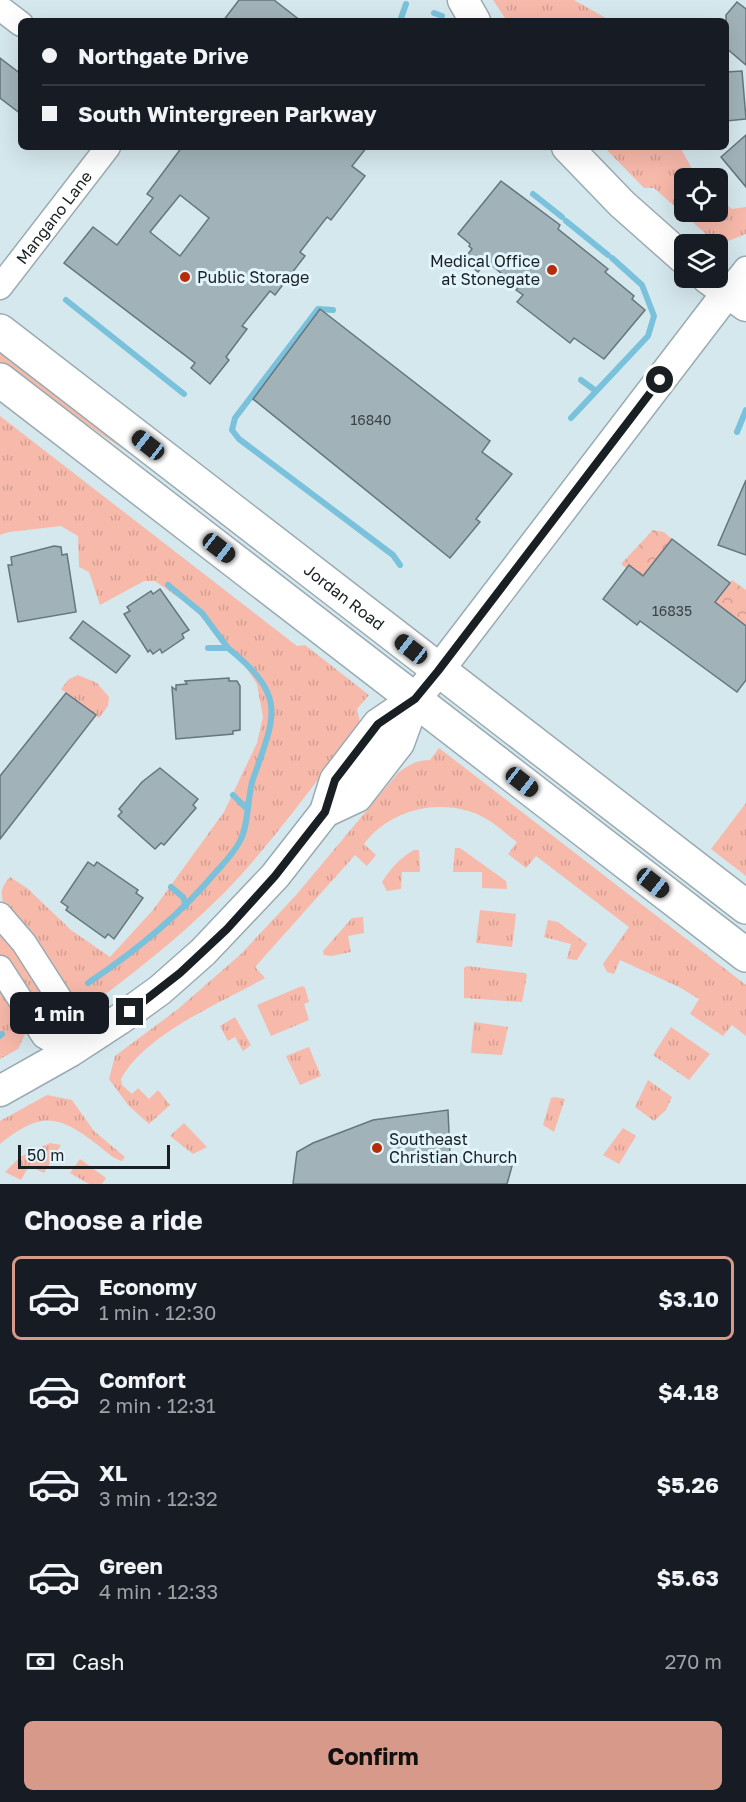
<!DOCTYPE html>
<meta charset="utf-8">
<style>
body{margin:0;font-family:"Golos Text",sans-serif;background:#242831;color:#f1f3f6;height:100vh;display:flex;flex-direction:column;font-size:22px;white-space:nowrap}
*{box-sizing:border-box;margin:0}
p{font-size:20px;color:#9ea1a6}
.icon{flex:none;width:33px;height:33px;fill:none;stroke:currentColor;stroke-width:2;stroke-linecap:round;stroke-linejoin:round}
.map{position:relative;height:1184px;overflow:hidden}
.side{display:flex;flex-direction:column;background:#171b24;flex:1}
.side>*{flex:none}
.guide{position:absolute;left:18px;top:18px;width:711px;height:132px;border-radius:9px;box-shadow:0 6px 24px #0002;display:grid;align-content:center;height:132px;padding:0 24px;background:#171b24}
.fabs{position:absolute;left:674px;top:168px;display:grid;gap:12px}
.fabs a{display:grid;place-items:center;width:54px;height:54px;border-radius:9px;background:#171b24;box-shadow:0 6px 24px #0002;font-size:30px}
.scale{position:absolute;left:18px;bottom:15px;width:152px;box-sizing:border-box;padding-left:6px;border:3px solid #191f22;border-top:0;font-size:16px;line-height:21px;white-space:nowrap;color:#191f22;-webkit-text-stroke:4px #e2f5fc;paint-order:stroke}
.end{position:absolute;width:27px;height:27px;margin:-14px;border:8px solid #191f22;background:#fff;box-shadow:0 0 0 3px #fff}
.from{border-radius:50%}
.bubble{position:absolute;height:42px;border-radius:9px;background:#171b24;box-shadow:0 6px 24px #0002;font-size:20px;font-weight:700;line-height:42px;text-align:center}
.car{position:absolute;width:18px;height:36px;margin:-18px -9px;border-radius:8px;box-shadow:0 0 4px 2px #0007;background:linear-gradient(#222 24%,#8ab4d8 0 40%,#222 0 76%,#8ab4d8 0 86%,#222 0)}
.guide b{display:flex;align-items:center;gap:21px;height:57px;font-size:22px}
.guide b+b{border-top:2px solid #363941}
.guide i{width:15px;height:15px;background:#f1f3f6}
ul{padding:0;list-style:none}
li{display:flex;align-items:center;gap:18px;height:84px;margin:0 12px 9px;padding:0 12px;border:3px solid transparent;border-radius:9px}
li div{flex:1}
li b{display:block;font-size:22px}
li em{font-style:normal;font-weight:700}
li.current{border-color:#d7998a}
li>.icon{width:54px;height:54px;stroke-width:1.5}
h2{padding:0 24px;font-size:27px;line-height:72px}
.pay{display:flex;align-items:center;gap:15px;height:66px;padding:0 24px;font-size:22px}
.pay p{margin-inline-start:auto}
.action{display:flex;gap:12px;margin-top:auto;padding:12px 24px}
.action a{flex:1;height:69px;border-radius:9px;background:#d7998a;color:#111;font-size:24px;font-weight:700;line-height:69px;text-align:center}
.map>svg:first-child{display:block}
.grass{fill:url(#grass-tufts)}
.forest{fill:url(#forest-crowns)}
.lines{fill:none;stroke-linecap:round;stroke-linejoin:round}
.stream{stroke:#7ac2dc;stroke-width:6}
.building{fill:#a1b3b9;stroke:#65767c;stroke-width:1.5;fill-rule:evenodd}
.minor-casing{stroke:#9aabb2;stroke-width:27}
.tertiary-casing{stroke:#9aabb2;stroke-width:33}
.primary-casing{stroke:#9aabb2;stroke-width:36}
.minor{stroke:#fff;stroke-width:24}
.tertiary{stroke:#fff;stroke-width:30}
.primary{stroke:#fff;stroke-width:33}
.route{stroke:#191f22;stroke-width:8}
.poi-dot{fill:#b72c07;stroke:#e2f5fc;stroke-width:2}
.labels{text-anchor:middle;stroke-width:6;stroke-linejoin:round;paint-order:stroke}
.number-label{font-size:14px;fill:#3b4448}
.street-label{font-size:16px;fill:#191f22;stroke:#e2f5fc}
.poi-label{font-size:16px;fill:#191f22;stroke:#e2f5fc;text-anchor:start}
</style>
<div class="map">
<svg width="746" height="1184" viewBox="0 0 746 1184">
<defs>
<pattern id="grass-tufts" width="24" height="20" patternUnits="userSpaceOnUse" patternTransform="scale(1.5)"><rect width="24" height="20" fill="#f7b9aa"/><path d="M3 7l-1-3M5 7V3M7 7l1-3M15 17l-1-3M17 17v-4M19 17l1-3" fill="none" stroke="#d39f92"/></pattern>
<pattern id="forest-crowns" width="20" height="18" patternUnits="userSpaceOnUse" patternTransform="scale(1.5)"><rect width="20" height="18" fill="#f7b9aa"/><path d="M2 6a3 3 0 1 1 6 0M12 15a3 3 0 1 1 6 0" fill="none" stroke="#d39f92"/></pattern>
</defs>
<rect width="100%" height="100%" fill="#d5e8ee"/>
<!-- grass -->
<g class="grass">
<polygon points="493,0 574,0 611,21 507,21"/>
<polygon points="604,147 680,147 697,178 684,178 684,212 717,212 717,197 732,209 746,207 746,234 728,241 714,241 654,188 644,188"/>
<polygon points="0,348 158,473 0,365"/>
<path d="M0,416L297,646L305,645L369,695L357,709L360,722L355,731C318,779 282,829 241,875C197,923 147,963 95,1002L70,997L5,908C0,894 0,888 10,877L27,888L71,930L110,957L153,910L224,812L257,743L263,717L257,684L245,666L193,608L155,581H144L100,605L89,572L79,567L78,536L61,526L9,532L0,535Z"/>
<polygon points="78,675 97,683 109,697 108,706 99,718 61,689 69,679"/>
<path d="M439,748L746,985V1036L732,1025L723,1036L690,1014L699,999L679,987L620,960L614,974L607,972L603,964L629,927L536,856L526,868L508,854L517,842C506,834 495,823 483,817C443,797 391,808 364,844L376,855L367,866L355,855L255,967L265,978C222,1002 145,1034 121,1079L122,1085L132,1094L138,1088L149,1099L158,1090L170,1105L149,1124L128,1105L109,1079L115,1056L178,1009L241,954L297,894L398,773C408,765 417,760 430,760Z"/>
<polygon points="746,803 746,876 711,849"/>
<polygon points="455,848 460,848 506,881 507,889 482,888 482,872 453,872"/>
<path d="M414,850H419L420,872H402L401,889L387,891L382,882C390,869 401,857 414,850Z"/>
<polygon points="480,910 516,914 512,947 476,943"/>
<polygon points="363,917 364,933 348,936 351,952 331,956 324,955 323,951 352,918"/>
<polygon points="548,920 558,922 587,944 577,960 567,959 571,944 544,937"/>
<polygon points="0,931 14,947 58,1018 51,1025 0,955"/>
<polygon points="467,966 525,973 527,975 522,1002 464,998 464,968"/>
<polygon points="0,983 28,1028 18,1049 0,1059"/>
<polygon points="302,986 305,988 309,1002 304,1004 309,1020 271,1036 257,1005"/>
<polygon points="235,1017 251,1045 243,1051 235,1037 228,1041 220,1026"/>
<polygon points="474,1022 508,1027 502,1055 471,1053"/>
<polygon points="671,1027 710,1054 689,1080 653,1055"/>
<polygon points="309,1047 321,1076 300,1085 286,1056"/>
<polygon points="648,1080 672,1097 666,1110 654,1121 635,1107"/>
<path d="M47,1095L72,1100L94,1131L125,1157L122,1161C113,1159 106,1151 99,1146C59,1115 42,1110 0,1144V1121Z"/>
<polygon points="555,1097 565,1099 554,1132 543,1125 551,1098"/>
<polygon points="184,1123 207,1147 193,1154 170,1136"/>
<polygon points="623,1128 636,1136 619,1164 603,1155"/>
<polygon points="50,1143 61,1145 44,1173 29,1166 21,1180 5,1172 20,1157"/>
<polygon points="80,1159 106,1178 102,1184 89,1184 70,1173"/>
</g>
<!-- forest -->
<g class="forest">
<polygon points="653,530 664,532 672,539 643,576 629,566 626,568 621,564"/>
<polygon points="732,580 746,590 746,626 715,602"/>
</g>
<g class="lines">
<!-- stream -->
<g class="stream">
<polyline points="434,13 442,16"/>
<polyline points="400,21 406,4"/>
<polyline points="533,194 562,217"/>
<polyline points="566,221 608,255"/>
<polyline points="66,300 184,394"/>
<polyline points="333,310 318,309 235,418 232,430 239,439 393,555 400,565"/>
<polyline points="581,380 596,391"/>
<polyline points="571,418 648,336 654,316 642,285 612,258"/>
<polyline points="737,432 746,410"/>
<polyline points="168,585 202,613 228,648"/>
<polyline points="233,795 246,808"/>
<polyline points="171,887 183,897 186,906"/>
<path d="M88,983C136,951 178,917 215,873C224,863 234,853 240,841C249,825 247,797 253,779C276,714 287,696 228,648H208"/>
<polyline points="0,1036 2,1034"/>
</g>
</g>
<!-- building -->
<g class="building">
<polygon points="239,0 274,0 301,21 223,21"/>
<polygon points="737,2 746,9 746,65 726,48 726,15"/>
<polygon points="0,58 21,74 21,114 0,98"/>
<polygon points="742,71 746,119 726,121 726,72"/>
<polygon points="746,135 746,187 721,157"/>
<path d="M182,147H367L352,166L365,176L331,220L327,217L300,252L305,256L275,295L270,291L242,326L247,329L226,357L229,360L210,384L191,368L195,363L64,263L93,227L117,245L153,198L147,194ZM180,195L209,218L180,256L150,232Z"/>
<polygon points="501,181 560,225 558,229 608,269 605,272 634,296 632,299 645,310 604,359 574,338 570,343 517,302 523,295 516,290 518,288 487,261 478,272 463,260 472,249 469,246 470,244 458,234"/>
<polygon points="320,309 490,441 482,452 512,474 476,519 480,522 450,558 253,399"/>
<polygon points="746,480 746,555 718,545"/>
<polygon points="672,539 730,583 715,602 746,626 746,680 737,692 640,621 637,625 603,599 629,565 643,576"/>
<polygon points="54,546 61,547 62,555 67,554 76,612 18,622 8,565 12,565 11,557"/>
<polygon points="160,589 189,630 182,634 184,638 162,653 160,649 153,654 150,650 148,652 124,614 130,611 127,607 151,591 153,594"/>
<polygon points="83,621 130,656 116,673 70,638"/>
<polygon points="229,678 229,681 237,681 240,686 240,730 233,731 233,734 176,739 172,687 176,690 176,685 187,684 185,681"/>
<polygon points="66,693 96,715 0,839 0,776"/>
<polygon points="160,768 198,799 193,805 196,808 164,845 161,843 155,849 118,816 122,812 119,809 142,782"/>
<polygon points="88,862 94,866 97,862 138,890 136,893 143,898 114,939 108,934 105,938 66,910 68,907 61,902"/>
<polygon points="448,1110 450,1156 479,1159 512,1166 507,1184 293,1184 297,1152 313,1143 373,1120"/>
</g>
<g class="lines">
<defs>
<g id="minor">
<polyline points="0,8 21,24"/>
<path id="s1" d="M0,287L108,147"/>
<polyline points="727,293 746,269"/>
<polyline points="0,915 24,943 72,1018 71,1051 44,1036 0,968"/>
</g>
<g id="tertiary">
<polyline points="463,0 475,21"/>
<polyline points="567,147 622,204 684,259"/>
<polyline points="707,278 746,306"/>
<polyline points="325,812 357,797 399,743 415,699"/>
<polyline points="0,1091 71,1051 120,1019 160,990 203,952 275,876 325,812 335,780 378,724 415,699 438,671 727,293"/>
</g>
<g id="primary">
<path id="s2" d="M0,331L746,907"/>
<polyline points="0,380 746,955"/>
</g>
</defs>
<!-- minor casing -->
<use href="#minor" class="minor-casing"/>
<!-- tertiary casing -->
<use href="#tertiary" class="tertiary-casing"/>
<!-- primary casing -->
<use href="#primary" class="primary-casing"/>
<!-- minor -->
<use href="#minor" class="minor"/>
<!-- tertiary -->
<use href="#tertiary" class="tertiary"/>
<!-- primary -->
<use href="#primary" class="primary"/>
</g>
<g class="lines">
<!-- route -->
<polyline class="route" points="130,1012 180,973 227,929 275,876 325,812 335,780 378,724 415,699 438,671 660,380"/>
</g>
<!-- markers -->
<g class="poi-dot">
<circle cx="552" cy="270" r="6"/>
<circle cx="185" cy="277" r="6"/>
<circle cx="377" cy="1148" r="6"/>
</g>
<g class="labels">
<!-- number labels -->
<g class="number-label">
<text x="371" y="425">16840</text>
<text x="672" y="616">16835</text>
</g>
<!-- street labels -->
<g class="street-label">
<text dy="6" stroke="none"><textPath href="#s1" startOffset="88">Mangano Lane</textPath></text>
<text dy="6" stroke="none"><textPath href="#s2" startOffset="435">Jordan Road</textPath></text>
</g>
<!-- poi labels -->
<g class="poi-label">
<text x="540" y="267" text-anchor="end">Medical Office<tspan x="540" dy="18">at Stonegate</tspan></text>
<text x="197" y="283">Public Storage</text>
<text x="389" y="1145">Southeast<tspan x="389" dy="18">Christian Church</tspan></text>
</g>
</g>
</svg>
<div class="fabs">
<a><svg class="icon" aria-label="locate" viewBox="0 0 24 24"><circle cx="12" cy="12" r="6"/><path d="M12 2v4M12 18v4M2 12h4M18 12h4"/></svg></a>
<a><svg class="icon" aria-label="layers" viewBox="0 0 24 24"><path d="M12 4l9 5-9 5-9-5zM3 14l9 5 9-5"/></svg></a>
</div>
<div class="scale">50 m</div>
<i class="end from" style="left:660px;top:380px"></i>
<i class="end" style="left:130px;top:1012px"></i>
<div class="bubble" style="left:10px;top:992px;width:99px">1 min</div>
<i class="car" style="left:148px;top:445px;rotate:308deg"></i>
<i class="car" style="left:219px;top:548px;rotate:128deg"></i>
<i class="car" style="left:411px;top:649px;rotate:308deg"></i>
<i class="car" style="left:522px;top:782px;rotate:128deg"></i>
<i class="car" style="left:653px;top:883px;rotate:128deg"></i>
<div class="guide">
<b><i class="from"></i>Northgate Drive</b>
<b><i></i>South Wintergreen Parkway</b>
</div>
</div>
<section class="side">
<h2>Choose a ride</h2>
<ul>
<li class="current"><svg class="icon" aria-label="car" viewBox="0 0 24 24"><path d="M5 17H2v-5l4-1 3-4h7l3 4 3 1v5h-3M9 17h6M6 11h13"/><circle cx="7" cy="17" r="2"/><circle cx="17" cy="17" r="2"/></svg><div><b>Economy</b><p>1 min · 12:30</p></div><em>$3.10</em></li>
<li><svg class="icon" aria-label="car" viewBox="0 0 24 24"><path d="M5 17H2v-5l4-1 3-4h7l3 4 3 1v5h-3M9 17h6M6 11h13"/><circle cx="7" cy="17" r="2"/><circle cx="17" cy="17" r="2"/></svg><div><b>Comfort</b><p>2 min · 12:31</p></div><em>$4.18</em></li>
<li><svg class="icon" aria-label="car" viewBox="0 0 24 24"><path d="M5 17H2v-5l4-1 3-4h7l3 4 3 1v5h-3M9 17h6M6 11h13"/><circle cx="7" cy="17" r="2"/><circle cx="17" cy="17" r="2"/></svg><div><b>XL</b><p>3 min · 12:32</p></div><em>$5.26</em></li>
<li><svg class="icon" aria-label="car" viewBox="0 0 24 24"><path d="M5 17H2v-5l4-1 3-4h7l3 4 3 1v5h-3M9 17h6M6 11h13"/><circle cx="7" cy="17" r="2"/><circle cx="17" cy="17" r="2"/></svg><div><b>Green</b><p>4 min · 12:33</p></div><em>$5.63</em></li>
</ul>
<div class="pay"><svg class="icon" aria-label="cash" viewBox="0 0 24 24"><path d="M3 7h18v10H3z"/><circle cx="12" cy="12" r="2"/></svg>Cash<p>270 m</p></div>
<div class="action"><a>Confirm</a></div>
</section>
